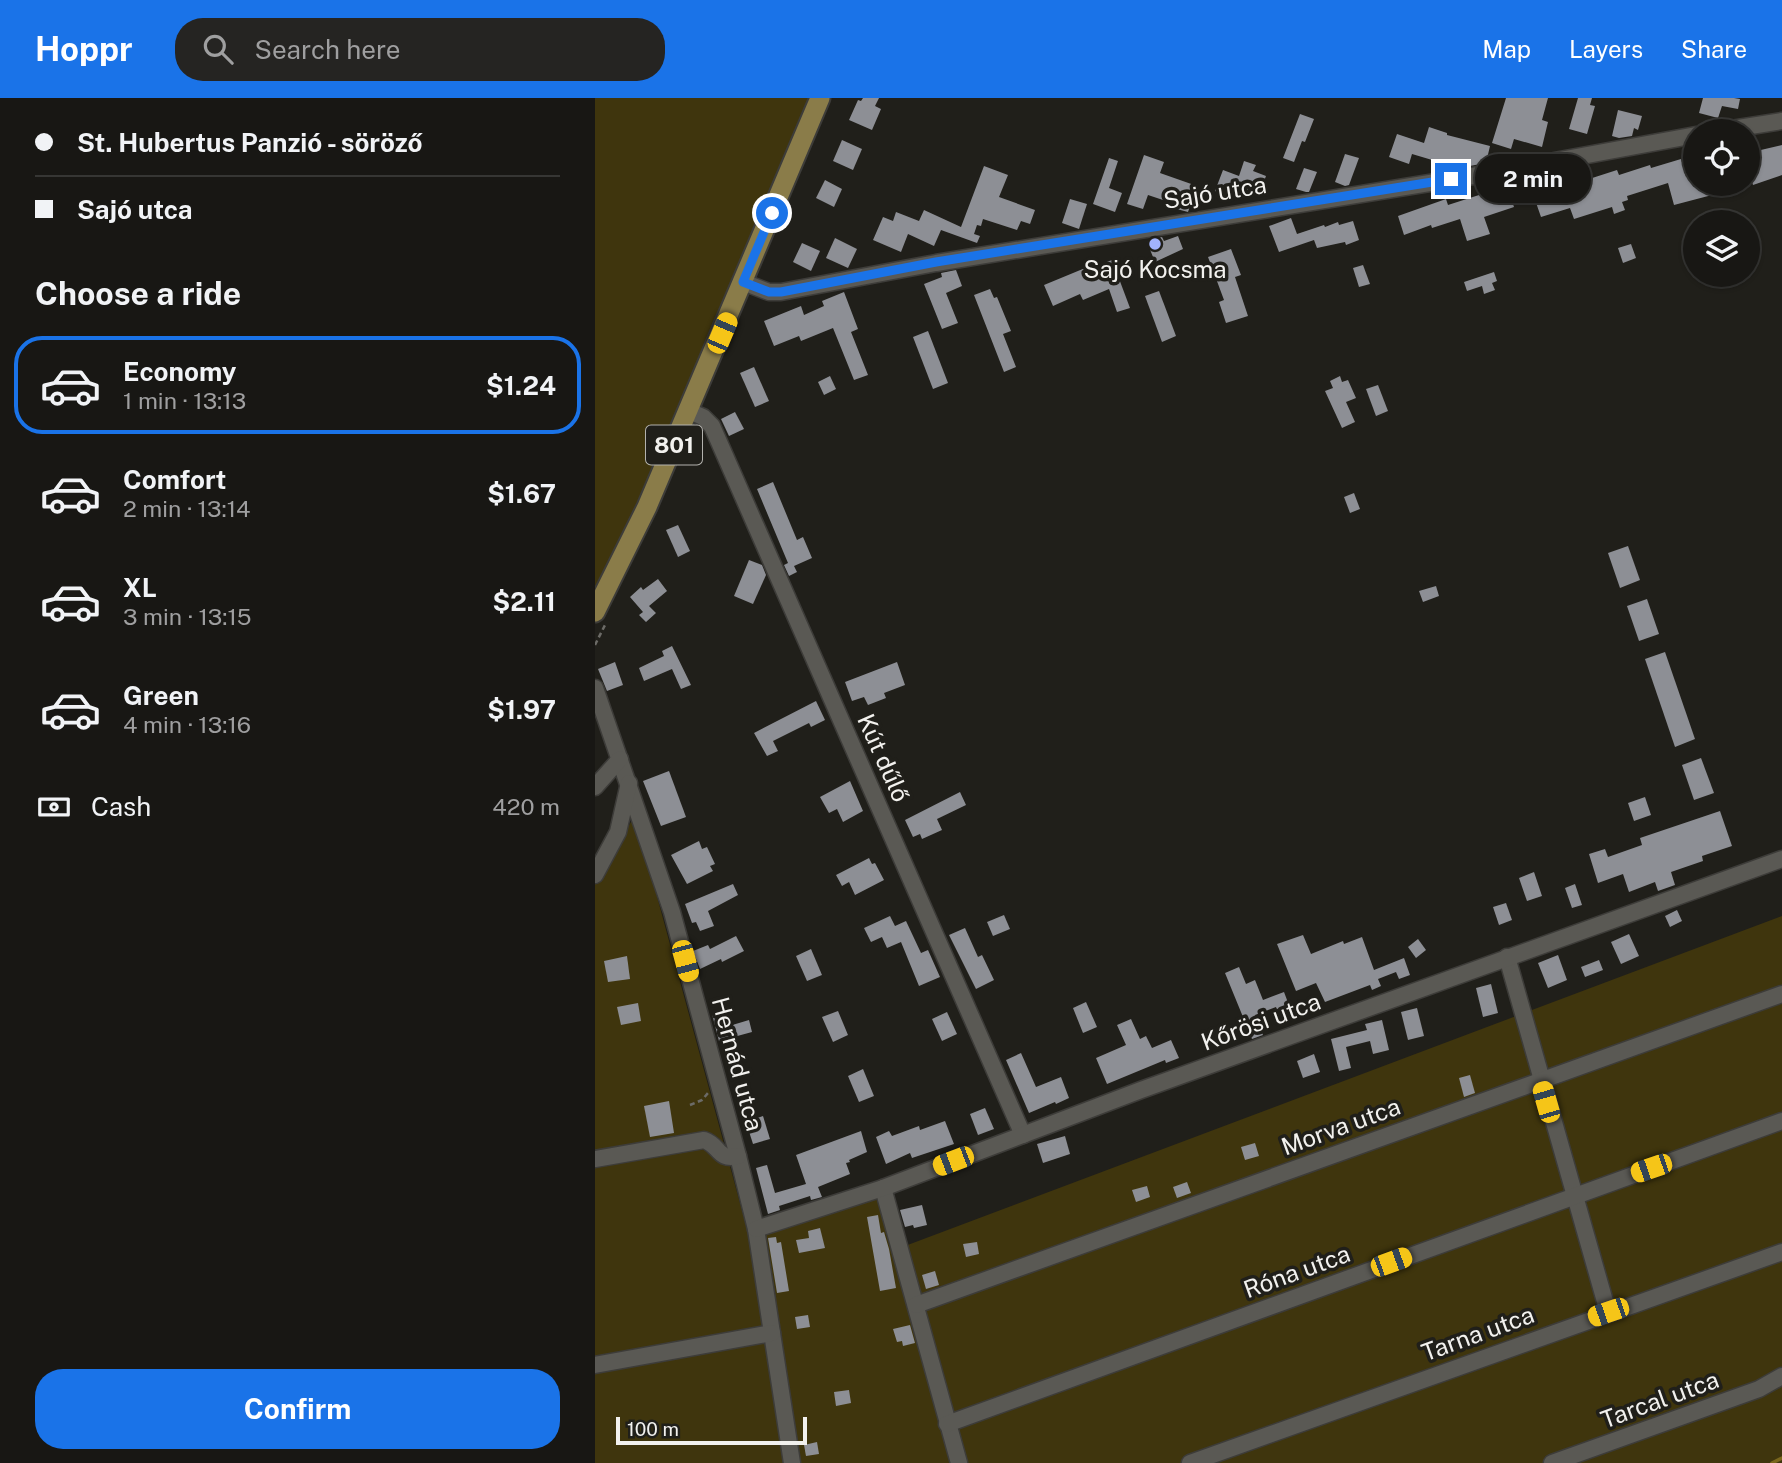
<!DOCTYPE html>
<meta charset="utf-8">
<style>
body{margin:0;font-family:"Public Sans",sans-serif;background:#252422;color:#f1f3f6;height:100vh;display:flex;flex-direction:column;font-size:26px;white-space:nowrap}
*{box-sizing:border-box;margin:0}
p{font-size:23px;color:#9f9fa0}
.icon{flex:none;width:38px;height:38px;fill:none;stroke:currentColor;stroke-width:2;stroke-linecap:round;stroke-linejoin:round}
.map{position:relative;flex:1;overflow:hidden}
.drawer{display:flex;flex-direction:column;background:#181714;width:595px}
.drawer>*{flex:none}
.hud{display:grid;align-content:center;height:154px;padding:0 35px;background:#181714}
.tools{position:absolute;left:1088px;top:21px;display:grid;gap:14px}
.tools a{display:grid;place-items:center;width:77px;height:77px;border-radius:50%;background:#181714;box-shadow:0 2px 5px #0004,0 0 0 2px #363634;font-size:35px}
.scale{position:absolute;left:21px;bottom:18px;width:191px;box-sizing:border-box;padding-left:7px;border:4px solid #f2f1ee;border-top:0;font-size:19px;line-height:24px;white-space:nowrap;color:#f2f1ee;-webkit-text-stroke:5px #201f1a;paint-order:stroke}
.end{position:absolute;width:32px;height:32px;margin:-16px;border:9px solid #1a73e8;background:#fff;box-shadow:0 0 0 4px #fff}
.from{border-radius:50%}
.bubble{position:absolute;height:49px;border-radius:24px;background:#181714;box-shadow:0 2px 5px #0004,0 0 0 2px #363634;font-size:23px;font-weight:700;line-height:49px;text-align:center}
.car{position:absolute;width:21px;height:42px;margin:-21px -10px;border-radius:9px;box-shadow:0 0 5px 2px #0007;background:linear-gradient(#f5c518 24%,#345 0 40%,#f5c518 0 76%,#345 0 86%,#f5c518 0)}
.hud b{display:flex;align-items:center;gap:24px;height:66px;font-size:26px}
.hud b+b{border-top:2px solid #363634}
.hud i{width:18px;height:18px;background:#f1f3f6}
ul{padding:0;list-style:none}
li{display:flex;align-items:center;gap:21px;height:98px;margin:0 14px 10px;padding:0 21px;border:4px solid transparent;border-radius:28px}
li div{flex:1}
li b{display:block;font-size:26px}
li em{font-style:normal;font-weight:700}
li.on{border-color:#1a73e8}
li>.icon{width:63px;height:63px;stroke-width:1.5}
h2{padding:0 35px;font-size:32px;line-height:84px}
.pay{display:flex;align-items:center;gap:18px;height:77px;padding:0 35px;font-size:26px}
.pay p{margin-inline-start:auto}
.button{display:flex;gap:14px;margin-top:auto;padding:14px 35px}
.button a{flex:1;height:80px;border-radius:28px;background:#1a73e8;color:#fff;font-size:28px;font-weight:700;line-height:80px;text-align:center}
header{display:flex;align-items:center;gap:42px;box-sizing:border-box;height:98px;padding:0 35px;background:#1a73e8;color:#fff}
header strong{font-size:33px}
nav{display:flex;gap:38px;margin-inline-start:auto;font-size:24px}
.search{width:490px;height:63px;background:#252422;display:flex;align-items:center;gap:18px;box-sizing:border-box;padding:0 24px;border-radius:28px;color:#9f9fa0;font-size:26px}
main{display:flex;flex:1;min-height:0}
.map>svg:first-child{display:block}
.green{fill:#3f350d}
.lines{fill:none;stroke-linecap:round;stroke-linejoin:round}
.stream{stroke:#79661c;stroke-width:3.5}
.building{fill:#8d8f95}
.minor-casing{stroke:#3d3c39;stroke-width:19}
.major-casing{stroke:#3d3c39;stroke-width:23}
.path{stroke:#6c6b67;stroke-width:2.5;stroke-dasharray:5 3.5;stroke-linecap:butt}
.minor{stroke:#5a5954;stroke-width:16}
.major{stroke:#8a7c49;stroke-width:19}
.route{stroke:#1a73e8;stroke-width:9}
.poi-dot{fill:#a1b2fd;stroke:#201f1a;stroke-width:2.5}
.labels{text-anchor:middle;stroke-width:7;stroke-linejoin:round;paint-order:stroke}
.shield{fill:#201f1a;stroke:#b3b2ae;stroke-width:2}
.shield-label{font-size:23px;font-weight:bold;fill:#f2f1ee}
.street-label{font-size:24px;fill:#f2f1ee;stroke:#201f1a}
.poi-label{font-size:24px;fill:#f2f1ee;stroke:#201f1a}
</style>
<header>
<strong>Hoppr</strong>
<div class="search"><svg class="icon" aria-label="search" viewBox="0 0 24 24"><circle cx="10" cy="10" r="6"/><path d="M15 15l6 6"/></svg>Search here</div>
<nav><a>Map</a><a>Layers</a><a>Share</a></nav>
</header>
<main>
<section class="drawer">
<div class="hud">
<b><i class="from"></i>St. Hubertus Panzió - söröző</b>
<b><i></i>Sajó utca</b>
</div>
<h2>Choose a ride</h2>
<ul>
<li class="on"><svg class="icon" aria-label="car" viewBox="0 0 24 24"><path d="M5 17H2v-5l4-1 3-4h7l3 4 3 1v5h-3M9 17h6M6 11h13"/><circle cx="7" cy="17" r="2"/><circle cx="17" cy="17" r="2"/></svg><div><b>Economy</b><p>1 min · 13:13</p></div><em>$1.24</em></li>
<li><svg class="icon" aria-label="car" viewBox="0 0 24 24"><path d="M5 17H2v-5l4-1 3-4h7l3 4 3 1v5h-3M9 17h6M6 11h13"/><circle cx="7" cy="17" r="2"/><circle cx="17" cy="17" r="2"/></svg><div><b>Comfort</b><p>2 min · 13:14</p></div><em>$1.67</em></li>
<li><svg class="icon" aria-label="car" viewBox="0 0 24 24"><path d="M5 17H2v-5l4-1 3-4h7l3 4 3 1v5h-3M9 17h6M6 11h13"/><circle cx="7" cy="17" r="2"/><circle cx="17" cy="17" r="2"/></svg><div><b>XL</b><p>3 min · 13:15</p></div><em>$2.11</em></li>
<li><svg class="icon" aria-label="car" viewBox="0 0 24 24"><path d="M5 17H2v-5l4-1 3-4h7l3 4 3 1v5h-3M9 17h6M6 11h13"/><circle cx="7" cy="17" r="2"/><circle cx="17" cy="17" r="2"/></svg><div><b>Green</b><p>4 min · 13:16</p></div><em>$1.97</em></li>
</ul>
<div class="pay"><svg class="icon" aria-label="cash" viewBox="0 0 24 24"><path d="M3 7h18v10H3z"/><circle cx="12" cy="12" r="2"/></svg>Cash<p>420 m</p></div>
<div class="button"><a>Confirm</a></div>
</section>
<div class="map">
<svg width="1187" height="1365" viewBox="0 0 1187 1365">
<rect width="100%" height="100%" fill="#201f1a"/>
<!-- green -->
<g class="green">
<polygon points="0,0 225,0 0,514"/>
<polygon points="40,717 152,1131 289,1083 310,1148 1187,818 1187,1365 0,1365 0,786"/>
</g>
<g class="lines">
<!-- stream -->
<polyline class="stream" points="1177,1365 1187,1360"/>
</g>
<!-- building -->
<g class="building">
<polygon points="268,0 284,0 280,8 286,11 277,32 254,22 263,2 266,3"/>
<polygon points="911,0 953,0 947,22 953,24 947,49 919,41 916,51 897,45"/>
<polygon points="983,0 997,0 995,7 1000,8 992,36 974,31"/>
<polygon points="1108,0 1139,0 1145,1 1143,11 1127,8 1123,20 1104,15"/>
<polygon points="1023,12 1047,18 1043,32 1039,30 1037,38 1024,40 1017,38"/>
<polygon points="705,16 719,21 710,44 707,43 699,64 688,60"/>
<polygon points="834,29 852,35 852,37 895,48 891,65 864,70 817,56 814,66 794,59 802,36 829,45"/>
<polygon points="247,42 267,51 258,72 238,63"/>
<polygon points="1187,47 1187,77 1158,87 1153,71 1153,55"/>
<polygon points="750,56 764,60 754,87 750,88 740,84"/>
<polygon points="549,57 569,64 565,75 602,88 593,114 578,110 580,106 553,97 548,111 532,106"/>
<polygon points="514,60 523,63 514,90 527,95 520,114 498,106"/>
<polygon points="1086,61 1091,79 1101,76 1101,86 1113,86 1117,97 1079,107 1073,85 1032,98 1033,102 1027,104 1030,112 1019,116 1017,109 979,121 975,110 946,119 938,96 959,89 960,92 1022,72 1024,77 1055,67 1056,70"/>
<polygon points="649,63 661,67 658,73 671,78 664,97 637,89 634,98 620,93 628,72 644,78"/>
<polygon points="389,68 413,77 404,99 440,112 435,126 426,123 422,132 388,121 386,128 382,127 379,136 385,138 382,145 346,132 339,148 313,136 306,154 278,142 288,119 298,123 301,114 324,123 329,112 366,129"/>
<polygon points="709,70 722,74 714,94 711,94 701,91"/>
<polygon points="230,82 247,91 239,109 221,100"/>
<polygon points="912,88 919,109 889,119 895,136 872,143 865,121 837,130 836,127 809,137 803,118 851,101 853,107"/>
<polygon points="475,101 492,106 484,131 467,125"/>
<polygon points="696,120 702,136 729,127 730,129 743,124 744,127 758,123 764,142 751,147 750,144 722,150 719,142 684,154 674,128"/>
<polygon points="583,138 588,151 560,164 552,144 567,139 569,143"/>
<polygon points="240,140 262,151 253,170 231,160"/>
<polygon points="207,145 225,153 216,173 198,164"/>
<polygon points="1036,146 1041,160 1028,165 1023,150"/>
<polygon points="636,151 646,177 640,179 653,218 631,225 624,204 629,202 613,159"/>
<polygon points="517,162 535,210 522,214 514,191 488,202 485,196 458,208 449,187 495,168 496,170"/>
<polygon points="768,167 775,186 764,189 758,170"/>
<polygon points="361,172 367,188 351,195 363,225 347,231 329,186 347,179 346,175"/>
<polygon points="899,174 902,183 897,185 900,192 889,196 887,188 872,193 869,184"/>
<polygon points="395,191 399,200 402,199 416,233 408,236 421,269 409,274 379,197"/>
<polygon points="564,193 581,238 567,244 550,198"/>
<polygon points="249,194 263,231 256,234 273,277 259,282 238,230 206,243 204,238 179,248 169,223 206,208 209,217 229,208 227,203"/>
<polygon points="333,233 353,285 338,291 318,239"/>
<polygon points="159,269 174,303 160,309 145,275"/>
<polygon points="235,278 241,291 229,297 223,284"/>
<polygon points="745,278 747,284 753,282 761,300 751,304 760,324 747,330 730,293 738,290 735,283"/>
<polygon points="783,287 793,313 781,318 771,291"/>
<polygon points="140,314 149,331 134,338 126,321"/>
<polygon points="178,384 202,442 208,439 217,460 199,468 202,474 194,478 189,467 193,465 162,391"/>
<polygon points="759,395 765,411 755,415 749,399"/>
<polygon points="83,427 95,453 83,459 71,432"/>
<polygon points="1033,448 1045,482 1025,490 1013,455"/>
<polygon points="154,462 167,467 171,477 158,506 139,498"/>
<polygon points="63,481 72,493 54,508 61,515 51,524 44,517 48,514 35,499 46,489 48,492"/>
<polygon points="841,488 844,498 828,504 824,493"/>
<polygon points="1052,501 1064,536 1044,543 1032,508"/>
<polygon points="77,548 96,587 86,591 77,571 49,583 44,570 69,558 67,553"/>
<polygon points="1070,554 1100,641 1080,649 1050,561"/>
<polygon points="20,564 28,587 12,593 3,571"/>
<polygon points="302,564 310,587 289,595 291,600 273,607 269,599 257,603 250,584"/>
<polygon points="221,603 230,622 216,629 214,625 178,643 183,653 172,658 159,635"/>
<polygon points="1106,660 1119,695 1099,702 1087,667"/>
<polygon points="74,673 91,719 66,728 48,683"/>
<polygon points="255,683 268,713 248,724 242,711 234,715 225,699"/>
<polygon points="365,694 371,707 342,721 347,732 327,741 325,736 318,739 310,722"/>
<polygon points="1050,699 1056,717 1039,723 1033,705"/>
<polygon points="1125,713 1137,748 1107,758 1108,763 1076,774 1080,787 1063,793 1060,784 1034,794 1028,776 1003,785 994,756 1010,751 1013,759 1047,747 1045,740"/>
<polygon points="104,743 107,751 112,749 120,766 115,768 118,773 92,786 76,757"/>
<polygon points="274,760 277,766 280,765 289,782 260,797 254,784 247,788 241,777"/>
<polygon points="939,774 947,798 932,803 924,780"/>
<polygon points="138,786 143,797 113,813 119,828 105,833 101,824 97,825 90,806"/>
<polygon points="980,786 987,807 977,810 970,790"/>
<polygon points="911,805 917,822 904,827 898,809"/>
<polygon points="1082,812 1087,823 1075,829 1070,818"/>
<polygon points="409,817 415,831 398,838 392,824"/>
<polygon points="295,818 300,828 311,823 326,855 333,852 345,879 324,888 306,844 292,850 287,839 276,844 269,830"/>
<polygon points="370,830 383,859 387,857 399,882 381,891 354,837"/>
<polygon points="1034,836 1044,858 1026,866 1016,844"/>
<polygon points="708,837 716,856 748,843 749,846 767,839 779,872 809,860 815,877 804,881 801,874 783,881 786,888 777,892 775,887 730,904 721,885 701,893 682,846"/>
<polygon points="141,838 149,853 127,864 126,861 105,871 98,853 113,847 115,851"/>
<polygon points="823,841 831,852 821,860 813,849"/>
<polygon points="216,851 227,877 212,883 201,858"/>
<polygon points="963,857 972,882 953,890 943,865"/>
<polygon points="32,858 35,881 13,884 9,863"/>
<polygon points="1004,862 1008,872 990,879 986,869"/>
<polygon points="644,869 651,886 660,882 668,902 689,894 695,910 683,915 681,909 660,917 668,937 657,941 630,875"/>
<polygon points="896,886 903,915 888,919 881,890"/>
<polygon points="491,904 502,929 488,935 478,910"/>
<polygon points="43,905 46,923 26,927 22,909"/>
<polygon points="822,910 829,938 813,942 806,914"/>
<polygon points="130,912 134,928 154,922 157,934 124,943 117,916"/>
<polygon points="243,913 253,937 238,944 227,919"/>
<polygon points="352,914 362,936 347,943 337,921"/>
<polygon points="536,921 545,941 551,938 557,950 576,942 584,960 571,965 570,962 512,986 501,960 531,947 522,927"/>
<polygon points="787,922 794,952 778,956 775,943 751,949 756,970 744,973 736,941 772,932 770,926"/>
<polygon points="426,955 441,989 466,979 474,1000 461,1006 460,1004 434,1015 411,962"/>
<polygon points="719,956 725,974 708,980 702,963"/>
<polygon points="268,971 279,998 264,1004 253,978"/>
<polygon points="875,977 880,995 869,999 864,980"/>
<polygon points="74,1003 79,1035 55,1039 49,1008"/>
<polygon points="390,1010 399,1031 383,1037 375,1016"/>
<polygon points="168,1018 175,1041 158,1046 151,1024"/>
<polygon points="350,1023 359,1046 317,1060 315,1055 291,1066 281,1039 294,1033 297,1038 324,1028 325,1032"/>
<polygon points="266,1033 272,1054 254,1062 255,1064 251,1065 255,1076 223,1089 227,1099 216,1102 215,1098 184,1108 185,1112 173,1116 161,1070 172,1067 180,1095 211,1086 201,1057"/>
<polygon points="470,1038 475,1056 448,1065 442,1046"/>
<polygon points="660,1045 664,1058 650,1062 646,1049"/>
<polygon points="592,1084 596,1095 582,1100 578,1089"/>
<polygon points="552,1088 555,1099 541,1104 537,1092"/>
<polygon points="327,1107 332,1127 319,1130 318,1127 310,1129 305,1112"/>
<polygon points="283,1117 286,1135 289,1134 294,1151 301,1190 285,1193 272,1119"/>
<polygon points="225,1130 230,1150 204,1155 201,1142 214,1140 213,1133"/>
<polygon points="181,1139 182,1145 186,1144 194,1193 182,1195 173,1140"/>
<polygon points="382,1144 384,1156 371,1159 368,1146"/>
<polygon points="340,1173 344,1187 331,1191 327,1177"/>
<polygon points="213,1217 215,1229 202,1231 200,1219"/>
<polygon points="315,1227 320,1245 308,1248 307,1243 302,1244 298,1231"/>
<polygon points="254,1292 256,1305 241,1308 239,1294"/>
<polygon points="222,1344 224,1356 211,1358 209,1347"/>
</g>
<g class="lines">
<defs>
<g id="minor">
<polyline points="1124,33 1187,23"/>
<polyline points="148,184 174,194 186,194 341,165 884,77 1101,37"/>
<polyline points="94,313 108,319 117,328 428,1037"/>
<polyline points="0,590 77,814 143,1058 161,1131 197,1365"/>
<polyline points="0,689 25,661"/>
<polyline points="0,777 23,734 34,685"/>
<polyline points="912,859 1013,1214"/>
<path d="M0,1061L109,1042C125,1047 122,1063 143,1058"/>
<polyline points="288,1090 364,1365"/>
<polyline points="161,1131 288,1090 546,992 1187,761"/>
<polyline points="321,1207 1187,896"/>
<polyline points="0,1267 177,1235"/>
<polyline points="352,1326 1187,1023"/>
<polyline points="595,1365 1187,1154"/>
<polyline points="957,1365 1164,1291 1187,1278"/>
</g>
<polyline id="major" points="0,514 52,409 225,0"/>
</defs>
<!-- minor casing -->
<use href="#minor" class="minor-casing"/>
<!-- major casing -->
<use href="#major" class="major-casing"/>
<!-- path -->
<g class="path">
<polyline points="0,547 11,525"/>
<polyline points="95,1007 107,1002 113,995"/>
</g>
<!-- minor -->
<use href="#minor" class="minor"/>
<!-- major -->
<use href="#major" class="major"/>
</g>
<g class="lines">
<!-- route -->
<polyline class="route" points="177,115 148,184 174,194 186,194 341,164 856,81"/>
</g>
<!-- markers -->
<circle class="poi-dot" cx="560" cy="146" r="7"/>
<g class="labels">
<!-- shield labels -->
<rect class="shield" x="51" y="327.5" width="56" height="39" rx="5"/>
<g class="shield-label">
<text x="79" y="355">801</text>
</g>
<!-- street labels -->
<g class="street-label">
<text transform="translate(620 95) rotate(-9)" y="8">Sajó utca</text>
<text transform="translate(288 660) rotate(66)" y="8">Kút dűlő</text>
<text transform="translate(666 924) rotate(-20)" y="8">Kőrösi utca</text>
<text transform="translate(142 966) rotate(75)" y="8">Hernád utca</text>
<text transform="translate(746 1029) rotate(-20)" y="8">Morva utca</text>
<text transform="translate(702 1174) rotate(-20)" y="8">Róna utca</text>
<text transform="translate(883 1236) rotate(-20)" y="8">Tarna utca</text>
<text transform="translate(1065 1302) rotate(-20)" y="8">Tarcal utca</text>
</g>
<!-- poi labels -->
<g class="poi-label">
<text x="560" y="180">Sajó Kocsma</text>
</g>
</g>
</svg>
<div class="tools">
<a><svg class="icon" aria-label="locate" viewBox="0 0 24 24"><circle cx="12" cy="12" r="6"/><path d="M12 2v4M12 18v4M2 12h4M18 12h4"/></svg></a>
<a><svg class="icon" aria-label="layers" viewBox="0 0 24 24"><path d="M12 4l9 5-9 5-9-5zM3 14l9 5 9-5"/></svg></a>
</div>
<div class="scale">100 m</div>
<i class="end from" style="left:177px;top:115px"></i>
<i class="end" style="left:856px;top:81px"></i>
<div class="bubble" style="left:880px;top:56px;width:116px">2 min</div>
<i class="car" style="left:127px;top:235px;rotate:23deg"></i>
<i class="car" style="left:90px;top:863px;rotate:165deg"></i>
<i class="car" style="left:951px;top:1004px;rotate:344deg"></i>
<i class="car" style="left:358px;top:1063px;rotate:249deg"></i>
<i class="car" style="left:1056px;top:1070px;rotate:251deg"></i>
<i class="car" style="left:796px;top:1164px;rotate:70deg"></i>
<i class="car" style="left:1013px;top:1214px;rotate:251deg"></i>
</div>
</main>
